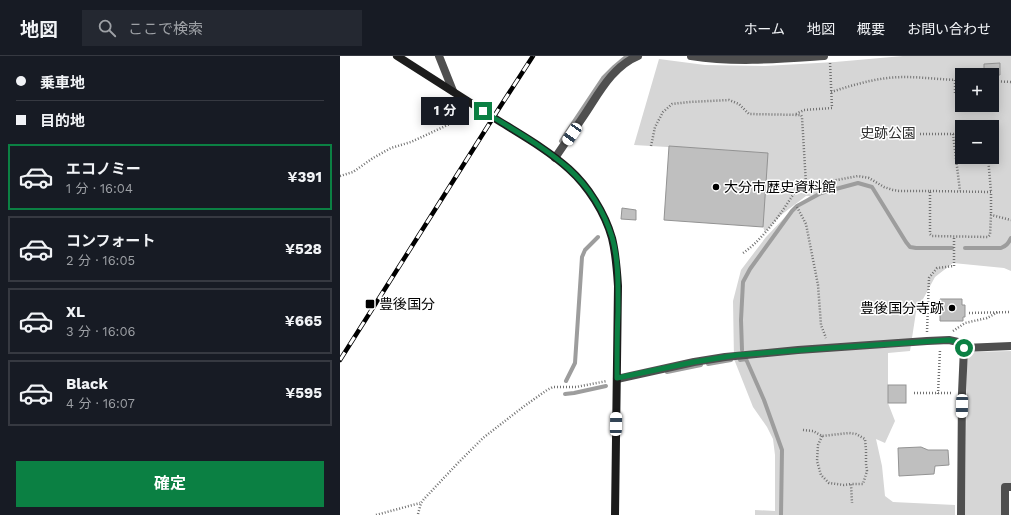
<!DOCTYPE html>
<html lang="ja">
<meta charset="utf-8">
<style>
body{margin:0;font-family:"Work Sans","Noto Sans JP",sans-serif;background:#242831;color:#f1f3f6;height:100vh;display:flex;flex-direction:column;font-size:15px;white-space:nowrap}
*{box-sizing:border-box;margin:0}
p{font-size:13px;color:#9ea1a6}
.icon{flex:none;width:22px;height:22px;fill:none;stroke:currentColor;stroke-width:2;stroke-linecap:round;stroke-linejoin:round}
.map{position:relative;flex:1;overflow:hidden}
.sheet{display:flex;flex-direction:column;background:#171b24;width:340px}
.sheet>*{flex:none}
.banner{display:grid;align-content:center;height:88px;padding:0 16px;background:#171b24}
.fabs{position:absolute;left:615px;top:12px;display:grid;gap:8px}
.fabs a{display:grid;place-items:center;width:44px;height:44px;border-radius:0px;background:#171b24;box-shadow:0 2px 10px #0003;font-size:20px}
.end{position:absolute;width:18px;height:18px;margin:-9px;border:5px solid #0b8043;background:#fff;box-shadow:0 0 0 2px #fff}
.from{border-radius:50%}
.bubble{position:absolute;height:28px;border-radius:0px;background:#171b24;box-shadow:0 2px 10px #0003;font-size:13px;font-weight:700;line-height:28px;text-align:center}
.car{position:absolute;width:12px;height:24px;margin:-12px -6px;border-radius:5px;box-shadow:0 0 3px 1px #0007;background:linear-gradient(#fff 24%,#345 0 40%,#fff 0 76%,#345 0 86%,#fff 0)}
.banner b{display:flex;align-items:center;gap:14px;height:38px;font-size:15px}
.banner b+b{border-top:1px solid #363941}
.banner i{width:10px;height:10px;background:#f1f3f6}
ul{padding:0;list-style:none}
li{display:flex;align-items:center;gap:12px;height:66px;margin:0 8px 6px;padding:0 8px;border:2px solid #363941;border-radius:0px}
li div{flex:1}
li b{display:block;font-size:15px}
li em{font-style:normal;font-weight:700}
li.active{border-color:#0b8043}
li>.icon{width:36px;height:36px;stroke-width:1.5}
.action{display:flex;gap:8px;margin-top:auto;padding:8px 16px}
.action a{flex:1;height:46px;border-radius:0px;background:#0b8043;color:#fff;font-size:16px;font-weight:700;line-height:46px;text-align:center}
header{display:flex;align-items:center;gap:24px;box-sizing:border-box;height:56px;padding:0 20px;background:#171b24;border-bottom:1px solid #363941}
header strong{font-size:19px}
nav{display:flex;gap:22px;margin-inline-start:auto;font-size:14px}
.search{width:280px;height:36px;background:#242831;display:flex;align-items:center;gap:10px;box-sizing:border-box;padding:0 14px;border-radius:0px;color:#9ea1a6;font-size:15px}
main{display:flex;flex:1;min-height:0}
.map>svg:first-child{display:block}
.green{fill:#d6d6d6;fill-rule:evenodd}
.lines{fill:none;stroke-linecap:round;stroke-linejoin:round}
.stream{stroke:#9d9d9d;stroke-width:4}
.building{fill:#bfbfbf;stroke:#939393}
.path{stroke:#717171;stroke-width:2.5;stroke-dasharray:1 2;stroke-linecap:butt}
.street{stroke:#4f4f4f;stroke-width:8}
.secondary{stroke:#1c1c1c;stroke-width:8}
.rail-casing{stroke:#000;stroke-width:4.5}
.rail{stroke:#fff;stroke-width:3;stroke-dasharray:9;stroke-linecap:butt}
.route{stroke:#0b8043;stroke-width:5}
.poi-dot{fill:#000;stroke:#fff;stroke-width:1.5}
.labels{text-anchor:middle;stroke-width:3;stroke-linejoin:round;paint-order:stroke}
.park-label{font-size:14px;fill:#2d2d2d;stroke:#fff}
.poi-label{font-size:14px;fill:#000;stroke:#fff;text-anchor:start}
</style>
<header>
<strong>地図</strong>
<div class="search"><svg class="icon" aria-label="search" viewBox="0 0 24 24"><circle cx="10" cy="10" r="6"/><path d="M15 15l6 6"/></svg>ここで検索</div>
<nav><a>ホーム</a><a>地図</a><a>概要</a><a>お問い合わせ</a></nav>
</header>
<main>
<section class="sheet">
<div class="banner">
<b><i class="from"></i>乗車地</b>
<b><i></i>目的地</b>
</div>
<ul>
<li class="active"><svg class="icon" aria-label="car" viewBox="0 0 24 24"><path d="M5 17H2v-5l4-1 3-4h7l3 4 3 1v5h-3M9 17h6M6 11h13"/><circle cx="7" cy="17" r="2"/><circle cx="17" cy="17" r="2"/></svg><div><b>エコノミー</b><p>1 分 · 16:04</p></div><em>¥391</em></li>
<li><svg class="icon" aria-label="car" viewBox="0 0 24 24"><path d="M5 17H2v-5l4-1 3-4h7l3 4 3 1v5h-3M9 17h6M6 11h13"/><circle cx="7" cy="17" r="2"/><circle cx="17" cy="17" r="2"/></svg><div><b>コンフォート</b><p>2 分 · 16:05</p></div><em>¥528</em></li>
<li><svg class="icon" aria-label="car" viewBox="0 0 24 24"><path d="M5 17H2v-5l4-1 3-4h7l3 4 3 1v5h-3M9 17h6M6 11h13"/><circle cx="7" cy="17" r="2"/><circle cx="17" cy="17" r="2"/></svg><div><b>XL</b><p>3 分 · 16:06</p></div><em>¥665</em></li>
<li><svg class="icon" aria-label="car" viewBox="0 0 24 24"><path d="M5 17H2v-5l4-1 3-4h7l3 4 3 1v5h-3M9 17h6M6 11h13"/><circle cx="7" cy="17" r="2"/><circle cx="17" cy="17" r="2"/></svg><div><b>Black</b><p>4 分 · 16:07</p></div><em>¥595</em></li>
</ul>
<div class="action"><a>確定</a></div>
</section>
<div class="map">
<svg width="671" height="459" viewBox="0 0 671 459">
<rect width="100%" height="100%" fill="#fff"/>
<!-- green -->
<g class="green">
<path d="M563,0H671V215L664,212L613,207L595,221L576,256L570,295L548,297V347L555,365L545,387L536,383L542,410L545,440L553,446L615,449V459H415V454L435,455V399L433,383L427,371L413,351L394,303L393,245L401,214L426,181L447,159L470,140H466L441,159L425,176L423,171L424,97L311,90L294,89L319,3L365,9L425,10L495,6ZM622,19H652V49H622ZM622,71H652V101H622Z"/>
<polygon points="671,295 671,429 662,429 663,459 625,459 627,300 630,296"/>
</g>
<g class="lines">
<!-- stream -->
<g class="stream">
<polyline points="221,85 263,22 274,11 287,0"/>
<path d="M625,192H661C666,190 668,188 671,182"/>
<polyline points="402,294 401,264 403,226 410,213 452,155 457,150 481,137 518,127 532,131 566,186 570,191 576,192 612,192"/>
<polyline points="400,304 406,303 424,344 442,394 441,459"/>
<polyline points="368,308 391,304"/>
<polyline points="327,316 361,309"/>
<polyline points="226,325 235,307 242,201 245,194 258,181"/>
<polyline points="225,338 234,337 266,330"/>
</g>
</g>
<!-- building -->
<g class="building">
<polygon points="660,7 660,19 644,19 644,8"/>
<polygon points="329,90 428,97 423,171 324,164"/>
<polygon points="282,152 296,154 296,164 281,163"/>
<polygon points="600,243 622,243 622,249 625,249 625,261 623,261 623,265 600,265"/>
<rect x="548" y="329" width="18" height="18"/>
<polygon points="581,391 588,394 608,394 609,409 595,410 594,418 559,420 558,392"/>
</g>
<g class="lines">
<!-- path -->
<g class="path">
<polyline points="615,24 615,38"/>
<polyline points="652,25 671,26"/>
<path d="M491,36C510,30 529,24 548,22C573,19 597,24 622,24"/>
<polyline points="456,58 464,54 492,52 490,6"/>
<polyline points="580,78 622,78"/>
<polyline points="613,78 620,135"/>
<path d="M311,90L315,71L323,56L332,48L349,46L389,44L399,48L409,58L461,59L462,61L466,128C455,133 450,144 443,154C433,168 417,188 403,197"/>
<polyline points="648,101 651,136"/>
<polyline points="0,120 13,116 33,102 51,92 71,86 114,66 123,61 128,56"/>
<polyline points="466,128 481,127 518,120 529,122 544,131 553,134 559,135 590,135 590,178 592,180 648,181 650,179 651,159 671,164"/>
<polyline points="590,135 651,136 651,159"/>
<polyline points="457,151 466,168 478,229 481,269 486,282"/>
<polyline points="629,257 671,256"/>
<polyline points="613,275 625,267 647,262 658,256"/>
<polyline points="587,276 589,222 597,212 614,210 614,181"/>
<polyline points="574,337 612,337"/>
<polyline points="598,338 600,294"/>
<polyline points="463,374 473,375 482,380 509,377 516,378 525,383 526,394 526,408 527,415 523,428 511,428 512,447"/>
<polyline points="482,380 478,389 477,405 481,419 489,427 504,429 511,428"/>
<polyline points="78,458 81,447 84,443 117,408 143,382 183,351 207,334 213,331 236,331 267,325"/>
<polyline points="36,459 80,447"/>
</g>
<!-- street -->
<g class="street">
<polyline points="99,0 113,35"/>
<path d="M351,0C395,7 440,3 484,0"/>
<path d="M215,102C225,87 235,73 245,58C259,37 273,10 298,0"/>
<polyline points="277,323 354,306 385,301 458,294 587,285 609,284 618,286 624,292 671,290"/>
<polyline points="621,459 622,337 624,292"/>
<polyline points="665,459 665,431 671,431"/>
</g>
<!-- secondary -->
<path class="secondary" d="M57,0C91,22 125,43 159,65C183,80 208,94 229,113C248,130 265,157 272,182C276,198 277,214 278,230L275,459"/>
<defs>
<polyline id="rail" points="0,304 158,54 193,0"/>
</defs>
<!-- rail casing -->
<use href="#rail" class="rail-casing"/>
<!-- rail -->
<use href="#rail" class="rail"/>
</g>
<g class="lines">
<!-- route -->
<path class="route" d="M143,55C172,73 203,90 228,112C248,130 264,155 272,181C279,205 278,231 278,256C277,278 277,300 277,322L354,306L397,299L489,292L609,284L618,286L624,292"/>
</g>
<!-- markers -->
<g class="poi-dot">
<circle cx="376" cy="131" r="4"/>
<rect x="25" y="243" width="10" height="10" rx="2"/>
<circle cx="612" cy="252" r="4"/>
</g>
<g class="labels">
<!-- park labels -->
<g class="park-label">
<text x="548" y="82">史跡公園</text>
</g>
<!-- poi labels -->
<g class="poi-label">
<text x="384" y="136">大分市歴史資料館</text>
<text x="39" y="253">豊後国分</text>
<text x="604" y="257" text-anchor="end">豊後国分寺跡</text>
</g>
</g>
</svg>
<div class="fabs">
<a>+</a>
<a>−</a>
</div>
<i class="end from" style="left:624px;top:292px"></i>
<i class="end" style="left:143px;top:55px"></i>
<div class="bubble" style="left:81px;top:41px;width:48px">1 分</div>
<i class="car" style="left:232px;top:78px;rotate:214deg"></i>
<i class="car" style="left:622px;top:350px;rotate:181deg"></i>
<i class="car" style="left:276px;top:368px;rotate:1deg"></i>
</div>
</main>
